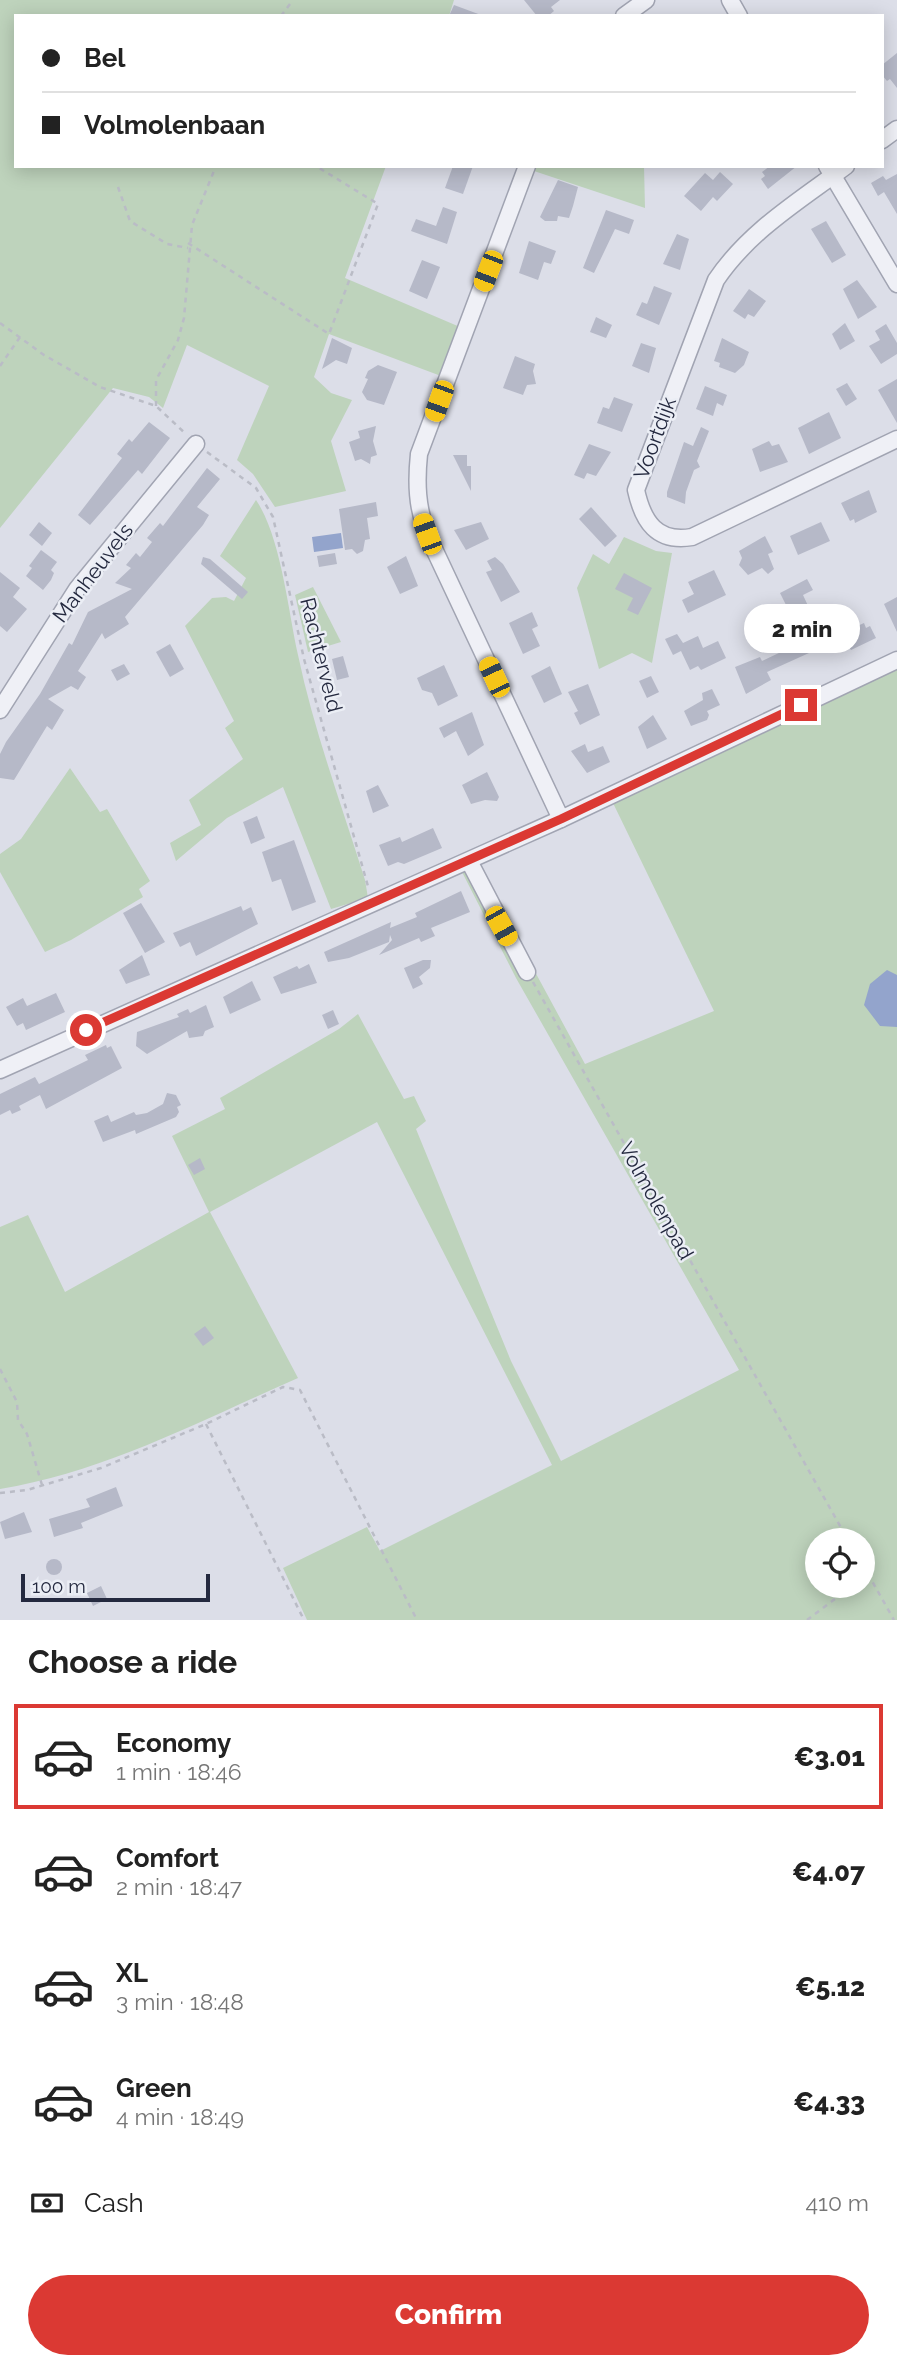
<!DOCTYPE html>
<meta charset="utf-8">
<style>
body{margin:0;font-family:Raleway,sans-serif;background:#f2f2f2;color:#222;height:100vh;display:flex;flex-direction:column;font-size:26px;white-space:nowrap}
*{box-sizing:border-box;margin:0}
p{font-size:23px;color:#767676}
.icon{flex:none;width:38px;height:38px;fill:none;stroke:currentColor;stroke-width:2;stroke-linecap:round;stroke-linejoin:round}
.map{position:relative;height:1620px;overflow:hidden}
.sheet{display:flex;flex-direction:column;background:#fff;flex:1}
.sheet>*{flex:none}
.banner{position:absolute;left:14px;top:14px;width:870px;height:154px;border-radius:0px;box-shadow:0 4px 18px #0003;display:grid;align-content:center;height:154px;padding:0 28px;background:#fff}
.buttons{position:absolute;left:805px;top:1528px;display:grid;gap:14px}
.buttons a{display:grid;place-items:center;width:70px;height:70px;border-radius:50%;background:#fff;box-shadow:0 4px 18px #0003;font-size:35px}
.scale{position:absolute;left:21px;bottom:18px;width:189px;box-sizing:border-box;padding-left:7px;border:4px solid #24293f;border-top:0;font-size:19px;line-height:24px;white-space:nowrap;color:#24293f;-webkit-text-stroke:5px #ebeef5;paint-order:stroke}
.end{position:absolute;width:32px;height:32px;margin:-16px;border:9px solid #db3933;background:#fff;box-shadow:0 0 0 4px #fff}
.from{border-radius:50%}
.bubble{position:absolute;height:49px;border-radius:24px;background:#fff;box-shadow:0 4px 18px #0003;font-size:23px;font-weight:800;line-height:49px;text-align:center}
.car{position:absolute;width:21px;height:42px;margin:-21px -10px;border-radius:9px;box-shadow:0 0 5px 2px #0007;background:linear-gradient(#f5c518 24%,#345 0 40%,#f5c518 0 76%,#345 0 86%,#f5c518 0)}
.banner b{display:flex;align-items:center;gap:24px;height:66px;font-size:26px}
.banner b+b{border-top:2px solid #e0e0e0}
.banner i{width:18px;height:18px;background:#222}
ul{padding:0;list-style:none}
li{display:flex;align-items:center;gap:21px;height:105px;margin:0 14px 10px;padding:0 14px;border:4px solid transparent;border-radius:0px}
li div{flex:1}
li b{display:block;font-size:26px}
li em{font-style:normal;font-weight:800}
li.on{border-color:#db3933}
li>.icon{width:63px;height:63px;stroke-width:1.5}
h2{padding:0 28px;font-size:32px;line-height:84px}
.pay{display:flex;align-items:center;gap:18px;height:77px;padding:0 28px;font-size:26px}
.pay p{margin-inline-start:auto}
.primary-button{display:flex;gap:14px;margin-top:auto;padding:14px 28px}
.primary-button a{flex:1;height:80px;border-radius:42px;background:#db3933;color:#fff;font-size:28px;font-weight:800;line-height:80px;text-align:center}
.map>svg:first-child{display:block}
.green{fill:#bed3bc;fill-rule:evenodd}
.water{fill:#93a4cc}
.building{fill:#b6b9c8}
.lines{fill:none;stroke-linecap:round;stroke-linejoin:round}
.minor-casing{stroke:#a1a4b2;stroke-width:19}
.path{stroke:#babcc6;stroke-width:2.5;stroke-dasharray:5 5;stroke-linecap:butt}
.minor{stroke:#eff0f6;stroke-width:16}
.route{stroke:#db3933;stroke-width:9}
.labels{text-anchor:middle;stroke-width:5;stroke-linejoin:round;paint-order:stroke}
.street-label{font-size:21px;fill:#24293f;stroke:#ebeef5}
</style>
<div class="map">
<svg width="897" height="1620" viewBox="0 0 897 1620">
<rect width="100%" height="100%" fill="#dcdee8"/>
<!-- green -->
<g class="green">
<polygon points="0,0 454,0 449,16 16,16 16,166 386,166 345,278 460,327 441,376 329,334 314,377 331,393 352,400 331,441 346,491 275,507 253,474 237,460 269,386 187,345 163,408 149,397 113,388 0,528"/>
<polygon points="536,166 644,166 645,208 534,171"/>
<path d="M256,500C281,537 288,610 298,655C314,731 342,806 365,880L368,898L331,909L283,787L227,818L176,861L170,843L201,825L189,800L243,759L225,728L234,721L185,626L212,598L226,597L234,601L246,578L220,556Z"/>
<polygon points="624,537 656,551 672,553 652,663 632,653 599,669 577,588 593,554 609,564"/>
<polygon points="313,587 341,642 308,652 295,595"/>
<path d="M897,669V1620H307L283,1568L367,1527L380,1551L552,1465L377,1122L210,1212L298,1378C202,1420 105,1472 0,1489V1227L28,1215L65,1292L209,1212L172,1136L225,1109L220,1098L339,1029L358,1014L404,1099L414,1096L426,1121L416,1129L511,1361L561,1461L739,1370L516,978L462,872L477,865L585,1064L714,1011L613,803ZM817,1540H863V1586H817Z"/>
<polygon points="70,768 100,812 107,809 150,881 139,889 143,897 71,940 45,952 0,872 0,854 21,839"/>
</g>
<!-- water -->
<g class="water">
<polygon points="341,533 343,548 314,552 312,537"/>
<polygon points="887,970 897,975 897,1027 880,1026 864,1005 870,984"/>
</g>
<!-- building -->
<g class="building">
<polygon points="524,0 560,0 551,7 554,11 548,16 537,16"/>
<polygon points="454,5 481,15 481,16 449,16"/>
<polygon points="897,53 897,88 890,79 887,81 882,75 882,65"/>
<polygon points="453,166 473,166 463,194 445,188"/>
<polygon points="770,166 797,166 768,189 761,179 765,176 762,172"/>
<polygon points="720,172 733,184 717,201 713,197 701,211 684,196 705,173 713,180"/>
<polygon points="897,174 897,214 884,192 878,196 871,183 883,176 886,180"/>
<polygon points="558,180 578,187 573,206 569,218 558,216 557,221 545,221 540,217"/>
<polygon points="443,207 457,212 447,244 411,231 416,219 436,226"/>
<polygon points="606,210 634,220 629,234 615,229 594,273 583,268"/>
<polygon points="826,221 846,255 832,263 811,229"/>
<polygon points="677,234 689,239 680,270 663,264"/>
<polygon points="529,241 556,251 551,264 544,262 538,280 519,273"/>
<polygon points="422,260 440,267 427,299 409,291"/>
<polygon points="857,280 877,307 858,319 843,289"/>
<polygon points="654,286 672,293 659,325 636,315 642,302 647,304"/>
<polygon points="749,289 766,301 754,317 748,314 745,319 733,311"/>
<polygon points="596,317 612,325 606,338 590,332"/>
<polygon points="845,323 855,341 840,350 832,334"/>
<polygon points="886,324 897,343 897,354 881,364 869,346 880,340 875,331"/>
<polygon points="332,338 352,348 347,364 336,360 322,369"/>
<polygon points="722,338 749,352 744,365 735,373 719,367 720,363 714,361"/>
<polygon points="641,343 656,348 649,373 632,366"/>
<polygon points="515,356 535,364 533,371 536,384 527,385 523,395 503,388"/>
<polygon points="378,365 397,372 384,405 367,400 362,392 368,379 365,378 368,371"/>
<polygon points="897,379 897,423 878,390"/>
<polygon points="847,383 857,399 846,406 836,389"/>
<polygon points="705,386 727,395 723,406 717,403 713,416 696,409"/>
<polygon points="614,397 633,404 622,432 597,423 603,407 609,409"/>
<polygon points="829,412 841,438 809,454 798,428"/>
<polygon points="149,422 170,438 142,474 138,470 90,525 78,515 122,458 117,454 129,439 132,442"/>
<polygon points="376,426 373,441 377,455 371,457 370,464 361,459 355,461 349,442 360,438 358,431"/>
<polygon points="701,427 709,431 697,461 700,467 694,470 686,492 685,504 667,497 667,492 684,442 693,446"/>
<polygon points="769,441 772,446 779,444 788,462 760,472 752,449"/>
<polygon points="589,444 611,452 596,476 587,473 584,479 574,475"/>
<polygon points="453,455 467,455 467,466 471,466 471,491"/>
<polygon points="207,468 220,479 197,507 209,515 203,525 125,617 129,624 105,639 102,633 78,671 86,677 78,690 71,686 48,699 64,710 52,730 47,726 14,780 0,778 0,754 6,742 40,694 69,643 72,645 88,612 132,589 115,583 131,568 126,565 136,553 140,557 152,542 147,538 160,523 163,526"/>
<polygon points="869,490 877,512 855,523 854,519 850,521 841,503"/>
<polygon points="376,502 378,516 367,518 370,539 365,540 363,551 357,554 352,549 345,550 339,509"/>
<polygon points="591,507 617,536 605,547 579,519"/>
<polygon points="39,522 52,533 42,546 29,535"/>
<polygon points="481,522 489,539 466,550 454,530"/>
<polygon points="821,522 830,541 798,555 790,536"/>
<polygon points="765,536 773,552 768,554 774,569 768,574 762,568 748,575 739,565 742,558 739,551"/>
<polygon points="41,550 57,562 51,570 54,573 51,580 43,590 26,576 32,568 29,566"/>
<polygon points="335,553 337,564 319,567 317,556"/>
<polygon points="406,556 418,586 400,594 387,567"/>
<polygon points="203,557 210,559 248,592 242,599 201,564"/>
<polygon points="495,557 503,564 520,592 501,602 486,572 492,570 487,561"/>
<polygon points="714,570 726,595 688,613 682,600 694,594 688,582"/>
<polygon points="0,572 20,588 13,597 27,609 7,632 0,626"/>
<polygon points="624,573 652,588 638,615 627,610 633,598 615,589"/>
<polygon points="807,579 813,590 803,595 816,623 810,626 814,636 804,641 809,653 767,672 771,680 746,694 735,667 760,657 762,661 781,652 776,642 799,631 780,593"/>
<polygon points="897,597 897,632 884,604"/>
<polygon points="532,612 538,626 532,629 540,646 523,654 509,623"/>
<polygon points="864,623 866,628 870,626 876,638 851,650 849,647 844,650 839,639 844,636 842,633"/>
<polygon points="677,634 683,643 698,636 703,648 718,641 726,658 701,670 698,666 690,670 681,651 673,655 665,639"/>
<polygon points="170,644 184,669 170,677 156,652"/>
<polygon points="343,656 349,677 337,680 332,659"/>
<polygon points="124,664 130,674 117,681 111,670"/>
<polygon points="444,665 458,696 438,706 432,693 422,690 417,678"/>
<polygon points="550,666 562,694 544,703 531,676"/>
<polygon points="651,676 659,692 647,698 639,681"/>
<polygon points="588,684 600,715 580,725 574,713 578,711 568,692"/>
<polygon points="712,689 720,705 707,711 709,715 707,720 691,726 684,711 703,700 702,693"/>
<polygon points="472,712 484,745 468,756 456,731 444,738 439,728"/>
<polygon points="653,715 667,739 647,749 638,727"/>
<polygon points="585,744 588,752 603,746 610,762 587,773 571,751"/>
<polygon points="487,772 499,797 497,801 485,800 471,804 462,785"/>
<polygon points="378,785 389,806 373,813 366,791"/>
<polygon points="257,816 265,838 251,844 243,822"/>
<polygon points="433,828 442,848 404,864 398,862 388,866 379,845 400,837 402,842"/>
<polygon points="294,840 316,902 292,911 281,879 272,882 262,852"/>
<polygon points="461,891 470,912 431,928 435,936 421,942 419,938 379,955 392,940 390,935 389,942 349,958 328,962 324,952 391,922 390,928 417,917 415,913"/>
<polygon points="141,903 165,942 145,953 123,913"/>
<polygon points="241,906 243,911 251,907 258,924 196,956 190,942 180,947 173,933"/>
<polygon points="142,955 150,975 126,984 119,970"/>
<polygon points="423,960 431,960 430,968 419,977 423,984 413,989 404,968"/>
<polygon points="309,964 317,983 281,994 273,977 297,966 299,969"/>
<polygon points="252,981 261,1000 230,1014 223,997"/>
<polygon points="56,993 65,1012 26,1030 23,1023 17,1026 6,1007 23,998 27,1006"/>
<polygon points="206,1005 214,1027 205,1031 203,1036 189,1038 187,1031 147,1054 136,1046 137,1032 179,1017 177,1014 188,1009 190,1013"/>
<polygon points="333,1010 339,1024 328,1029 322,1015"/>
<polygon points="106,1045 107,1048 111,1046 122,1068 46,1109 40,1095 19,1106 21,1110 12,1114 10,1110 0,1115 0,1094 35,1077 39,1084 88,1060 85,1055"/>
<polygon points="167,1093 176,1095 181,1105 177,1107 179,1112 176,1117 136,1134 135,1130 103,1142 94,1121 108,1115 111,1122 134,1112 136,1115 147,1113 163,1104"/>
<polygon points="200,1158 205,1169 194,1175 188,1165"/>
<polygon points="205,1326 214,1338 203,1346 194,1334"/>
<polygon points="116,1487 123,1506 81,1523 83,1528 54,1537 49,1519 90,1507 86,1499"/>
<polygon points="24,1512 32,1532 5,1539 0,1522"/>
<circle cx="54" cy="1567" r="8"/>
<polygon points="101,1586 107,1599 93,1606 87,1593"/>
</g>
<g class="lines">
<defs>
<g id="minor">
<polyline points="730,0 739,16"/>
<polyline points="624,16 646,0"/>
<polyline points="882,140 897,129"/>
<path d="M527,166L419,454C416,483 417,507 427,534L561,819"/>
<polyline points="827,166 897,284"/>
<path d="M846,166C799,201 749,231 716,280L636,490C643,522 657,543 692,537L897,439"/>
<polyline points="0,710 77,589 196,444"/>
<polyline points="469,861 527,972"/>
<polyline points="0,1070 561,819 897,660"/>
</g>
</defs>
<!-- minor casing -->
<use href="#minor" class="minor-casing"/>
<!-- path -->
<g class="path">
<polyline points="281,16 293,0"/>
<polyline points="118,187 130,221 167,244 188,248"/>
<polyline points="188,243 329,334 378,204 316,166"/>
<polyline points="0,323 44,355 100,387 156,406 186,434"/>
<polyline points="0,366 20,337"/>
<polyline points="156,406 156,380 178,340 184,318 192,225 216,166"/>
<polyline points="207,452 256,488 273,517 304,659 369,890"/>
<polyline points="533,982 848,1540"/>
<polyline points="0,1369 17,1402 18,1420 27,1434 42,1485"/>
<polyline points="206,1424 304,1620"/>
<polyline points="0,1493 27,1490 101,1468 206,1424 283,1387 300,1390 417,1620"/>
<polyline points="863,1565 894,1620"/>
<polyline points="807,1620 852,1586"/>
</g>
<!-- minor -->
<use href="#minor" class="minor"/>
</g>
<g class="lines">
<!-- route -->
<polyline class="route" points="86,1030 561,819 801,705"/>
</g>
<g class="labels">
<!-- street labels -->
<g class="street-label">
<text transform="translate(655 438) rotate(-70)" y="7">Voortdijk</text>
<text transform="translate(93 573) rotate(-53)" y="7">Manheuvels</text>
<text transform="translate(321 655) rotate(76)" y="7">Rachterveld</text>
<text transform="translate(656 1201) rotate(61)" y="7">Volmolenpad</text>
</g>
</g>
</svg>
<div class="buttons">
<a><svg class="icon" aria-label="locate" viewBox="0 0 24 24"><circle cx="12" cy="12" r="6"/><path d="M12 2v4M12 18v4M2 12h4M18 12h4"/></svg></a>
</div>
<div class="scale">100 m</div>
<i class="end from" style="left:86px;top:1030px"></i>
<i class="end" style="left:801px;top:705px"></i>
<div class="bubble" style="left:744px;top:604px;width:116px">2 min</div>
<i class="car" style="left:488px;top:271px;rotate:201deg"></i>
<i class="car" style="left:439px;top:401px;rotate:200deg"></i>
<i class="car" style="left:427px;top:534px;rotate:340deg"></i>
<i class="car" style="left:494px;top:677px;rotate:335deg"></i>
<i class="car" style="left:501px;top:926px;rotate:151deg"></i>
<div class="banner">
<b><i class="from"></i>Bel</b>
<b><i></i>Volmolenbaan</b>
</div>
</div>
<section class="sheet">
<h2>Choose a ride</h2>
<ul>
<li class="on"><svg class="icon" aria-label="car" viewBox="0 0 24 24"><path d="M5 17H2v-5l4-1 3-4h7l3 4 3 1v5h-3M9 17h6M6 11h13"/><circle cx="7" cy="17" r="2"/><circle cx="17" cy="17" r="2"/></svg><div><b>Economy</b><p>1 min · 18:46</p></div><em>€3.01</em></li>
<li><svg class="icon" aria-label="car" viewBox="0 0 24 24"><path d="M5 17H2v-5l4-1 3-4h7l3 4 3 1v5h-3M9 17h6M6 11h13"/><circle cx="7" cy="17" r="2"/><circle cx="17" cy="17" r="2"/></svg><div><b>Comfort</b><p>2 min · 18:47</p></div><em>€4.07</em></li>
<li><svg class="icon" aria-label="car" viewBox="0 0 24 24"><path d="M5 17H2v-5l4-1 3-4h7l3 4 3 1v5h-3M9 17h6M6 11h13"/><circle cx="7" cy="17" r="2"/><circle cx="17" cy="17" r="2"/></svg><div><b>XL</b><p>3 min · 18:48</p></div><em>€5.12</em></li>
<li><svg class="icon" aria-label="car" viewBox="0 0 24 24"><path d="M5 17H2v-5l4-1 3-4h7l3 4 3 1v5h-3M9 17h6M6 11h13"/><circle cx="7" cy="17" r="2"/><circle cx="17" cy="17" r="2"/></svg><div><b>Green</b><p>4 min · 18:49</p></div><em>€4.33</em></li>
</ul>
<div class="pay"><svg class="icon" aria-label="cash" viewBox="0 0 24 24"><path d="M3 7h18v10H3z"/><circle cx="12" cy="12" r="2"/></svg>Cash<p>410 m</p></div>
<div class="primary-button"><a>Confirm</a></div>
</section>
